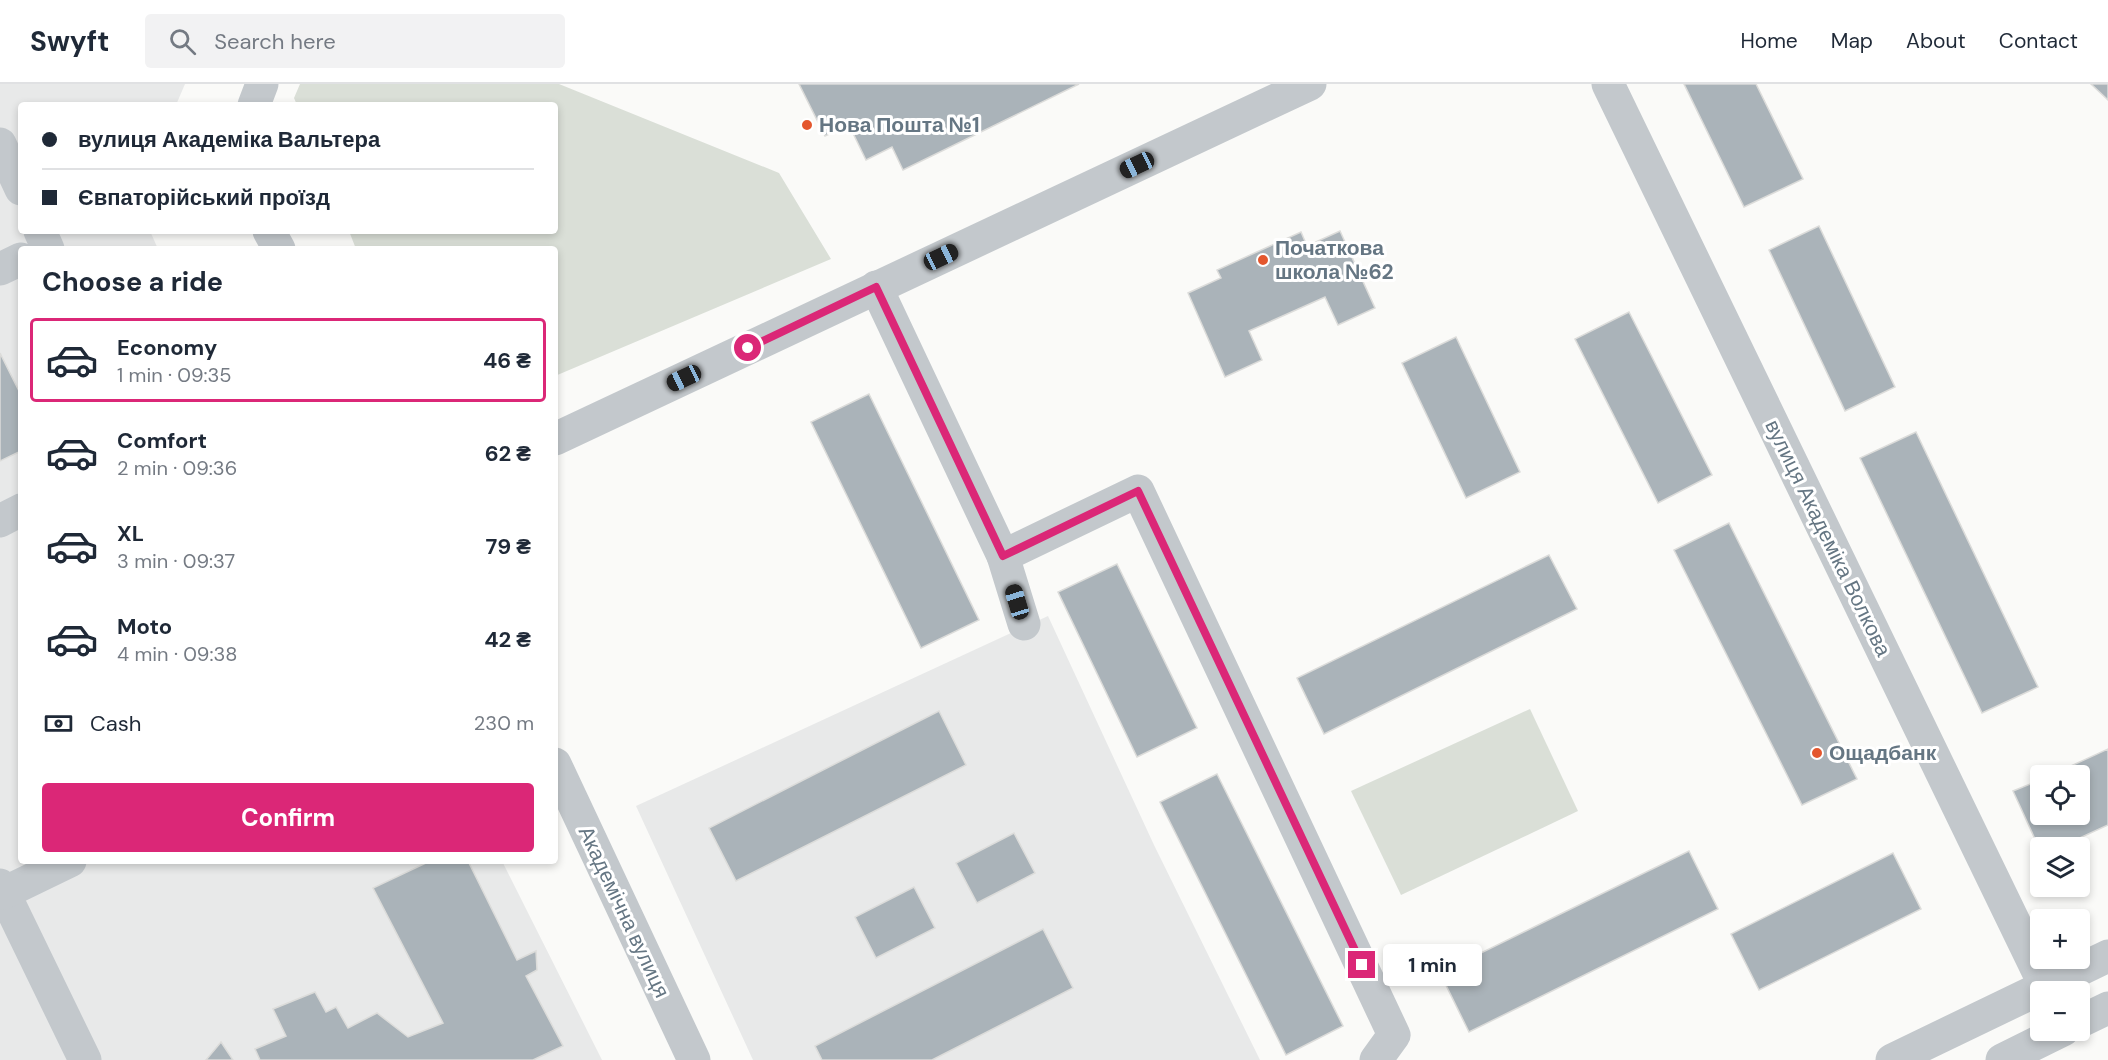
<!DOCTYPE html>
<meta charset="utf-8">
<style>
body{margin:0;font-family:"DM Sans",sans-serif;background:#f2f2f3;color:#1f2937;height:100vh;display:flex;flex-direction:column;font-size:22px;white-space:nowrap}
*{box-sizing:border-box;margin:0}
p{font-size:20px;color:#747a83}
.icon{flex:none;width:33px;height:33px;fill:none;stroke:currentColor;stroke-width:2;stroke-linecap:round;stroke-linejoin:round}
.map{position:relative;flex:1;overflow:hidden}
.drawer{position:absolute;left:18px;top:162px;width:540px;height:618px;display:flex;flex-direction:column;background:#fff;border-radius:6px;box-shadow:0 3px 9px #0003}
.drawer>*{flex:none}
.guide{position:absolute;left:18px;top:18px;width:540px;height:132px;border-radius:6px;box-shadow:0 3px 9px #0003;display:grid;align-content:center;height:132px;padding:0 24px;background:#fff}
.buttons{position:absolute;left:2030px;top:681px;display:grid;gap:12px}
.buttons a{display:grid;place-items:center;width:60px;height:60px;border-radius:6px;background:#fff;box-shadow:0 3px 9px #0003;font-size:30px}
.end{position:absolute;width:27px;height:27px;margin:-14px;border:8px solid #db2777;background:#fff;box-shadow:0 0 0 3px #fff}
.from{border-radius:50%}
.bubble{position:absolute;height:42px;border-radius:6px;background:#fff;box-shadow:0 3px 9px #0003;font-size:20px;font-weight:700;line-height:42px;text-align:center}
.car{position:absolute;width:18px;height:36px;margin:-18px -9px;border-radius:8px;box-shadow:0 0 4px 2px #0007;background:linear-gradient(#222 24%,#8ab4d8 0 40%,#222 0 76%,#8ab4d8 0 86%,#222 0)}
.guide b{display:flex;align-items:center;gap:21px;height:57px;font-size:22px}
.guide b+b{border-top:2px solid #e0e1e3}
.guide i{width:15px;height:15px;background:#1f2937}
ul{padding:0;list-style:none}
li{display:flex;align-items:center;gap:18px;height:84px;margin:0 12px 9px;padding:0 12px;border:3px solid transparent;border-radius:6px}
li div{flex:1}
li b{display:block;font-size:22px}
li em{font-style:normal;font-weight:700}
li.active{border-color:#db2777}
li>.icon{width:54px;height:54px;stroke-width:1.5}
h2{padding:0 24px;font-size:27px;line-height:72px}
.pay{display:flex;align-items:center;gap:15px;height:66px;padding:0 24px;font-size:22px}
.pay p{margin-inline-start:auto}
.button{display:flex;gap:12px;margin-top:auto;padding:12px 24px}
.button a{flex:1;height:69px;border-radius:6px;background:#db2777;color:#fff;font-size:24px;font-weight:700;line-height:69px;text-align:center}
header{display:flex;align-items:center;gap:36px;box-sizing:border-box;height:84px;padding:0 30px;background:#fff;border-bottom:2px solid #e0e1e3}
header strong{font-size:28px}
nav{display:flex;gap:33px;margin-inline-start:auto;font-size:21px}
.search{width:420px;height:54px;background:#f2f2f3;display:flex;align-items:center;gap:15px;box-sizing:border-box;padding:0 21px;border-radius:6px;color:#747a83;font-size:22px}
.map>svg:first-child{display:block}
.built{fill:#e8e9e9}
.green{fill:#dadfd7}
.building{fill:#aab3b9;stroke:#dcdcda;stroke-width:1.5}
.lines{fill:none;stroke-linecap:round;stroke-linejoin:round}
.minor{stroke:#c3c8cc;stroke-width:33}
.route{stroke:#db2777;stroke-width:8}
.poi-dot{fill:#e4572e;stroke:#fff;stroke-width:2}
.labels{text-anchor:middle;stroke-width:6;stroke-linejoin:round;paint-order:stroke}
.poi-label{font-size:21px;font-weight:bold;fill:#657683;stroke:#fff;text-anchor:start}
.street-label{font-size:21px;fill:#657683;stroke:#fff}
</style>
<header>
<strong>Swyft</strong>
<div class="search"><svg class="icon" aria-label="search" viewBox="0 0 24 24"><circle cx="10" cy="10" r="6"/><path d="M15 15l6 6"/></svg>Search here</div>
<nav><a>Home</a><a>Map</a><a>About</a><a>Contact</a></nav>
</header>
<div class="map">
<svg width="2108" height="976" viewBox="0 0 2108 976">
<rect width="100%" height="100%" fill="#fafaf8"/>
<!-- built -->
<g class="built">
<polygon points="0,0 185,0 176,21 21,21 21,147 150,147 158,165 21,165 21,777 502,777 602,976 0,976"/>
<polygon points="1048,532 1154,761 1260,976 753,976 636,722"/>
</g>
<!-- green -->
<g class="green">
<polygon points="300,0 559,0 779,89 831,175 555,292 555,165 356,165 349,147 555,147 555,21 297,21 294,14"/>
<polygon points="1530,625 1578,727 1401,811 1351,707"/>
</g>
<!-- building -->
<g class="building">
<polygon points="799,0 1079,0 903,86 892,63 866,76 849,41 825,52"/>
<polygon points="1684,0 1756,0 1803,95 1744,123"/>
<polygon points="2091,0 2108,0 2108,16"/>
<polygon points="1819,142 1895,303 1845,327 1769,166"/>
<polygon points="1340,147 1375,224 1338,241 1325,213 1249,247 1262,276 1225,293 1188,209 1221,194 1217,186 1301,148 1307,162"/>
<polygon points="1629,228 1712,391 1658,419 1575,255"/>
<polygon points="1456,253 1520,388 1466,414 1402,279"/>
<polygon points="0,269 21,311 21,367 0,377"/>
<polygon points="869,310 979,536 921,564 811,338"/>
<polygon points="1916,348 2038,603 1982,629 1860,374"/>
<polygon points="1729,439 1857,695 1802,721 1674,466"/>
<polygon points="1549,471 1577,525 1324,650 1297,594"/>
<polygon points="1117,480 1197,644 1137,673 1058,508"/>
<polygon points="939,627 966,681 736,797 709,744"/>
<polygon points="2108,665 2108,741 2058,764 2040,764 2040,766 2013,707 2040,696 2040,730 2079,730 2079,692 2049,692"/>
<polygon points="1217,690 1343,942 1286,971 1160,718"/>
<polygon points="1014,749 1035,789 977,819 956,779"/>
<polygon points="1689,767 1718,825 1469,948 1440,889"/>
<polygon points="1893,769 1921,825 1759,906 1731,850"/>
<polygon points="430,777 468,777 517,876 536,867 537,886 526,892 563,962 533,976 260,976 255,965 286,952 273,925 315,908 326,928 336,923 348,944 377,929 408,953 443,939 373,804"/>
<polygon points="914,803 935,844 876,874 855,833"/>
<polygon points="1043,845 1073,904 932,976 822,976 815,962"/>
<polygon points="221,958 233,976 206,976"/>
</g>
<g class="lines">
<!-- minor -->
<g class="minor">
<polyline points="1608,0 2048,908"/>
<polyline points="254,21 262,0"/>
<polyline points="0,60 21,105"/>
<polyline points="40,147 48,165"/>
<polyline points="269,147 279,165"/>
<polyline points="0,185 21,175"/>
<polyline points="876,203 1003,472 1138,407 1394,951 1376,976"/>
<polyline points="555,355 1310,0"/>
<polyline points="0,437 21,426"/>
<polyline points="1003,472 1024,540"/>
<polyline points="555,680 694,976"/>
<polyline points="0,801 85,976"/>
<polyline points="4,809 70,777"/>
<polyline points="2079,938 2108,924"/>
<polyline points="1892,976 2108,872"/>
<polyline points="2002,976 2063,946"/>
</g>
</g>
<g class="lines">
<!-- route -->
<polyline class="route" points="748,264 876,203 1003,472 1138,407 1362,881"/>
</g>
<!-- markers -->
<g class="poi-dot">
<circle cx="807" cy="41" r="6"/>
<circle cx="1263" cy="176" r="6"/>
<circle cx="1817" cy="669" r="6"/>
</g>
<g class="labels">
<!-- poi labels -->
<g class="poi-label">
<text x="819" y="48">Нова Пошта №1</text>
<text x="1275" y="171">Початкова<tspan x="1275" dy="24">школа №62</tspan></text>
<text x="1829" y="676">Ощадбанк</text>
</g>
<!-- street labels -->
<g class="street-label">
<text transform="translate(1828 454) rotate(64)" y="7">вулиця Академіка Волкова</text>
<text transform="translate(624 828) rotate(65)" y="7">Академічна вулиця</text>
</g>
</g>
</svg>
<div class="buttons">
<a><svg class="icon" aria-label="locate" viewBox="0 0 24 24"><circle cx="12" cy="12" r="6"/><path d="M12 2v4M12 18v4M2 12h4M18 12h4"/></svg></a>
<a><svg class="icon" aria-label="layers" viewBox="0 0 24 24"><path d="M12 4l9 5-9 5-9-5zM3 14l9 5 9-5"/></svg></a>
<a>+</a>
<a>−</a>
</div>
<i class="end from" style="left:748px;top:264px"></i>
<i class="end" style="left:1362px;top:881px"></i>
<div class="bubble" style="left:1383px;top:860px;width:99px">1 min</div>
<i class="car" style="left:1137px;top:81px;rotate:245deg"></i>
<i class="car" style="left:941px;top:173px;rotate:65deg"></i>
<i class="car" style="left:684px;top:294px;rotate:245deg"></i>
<i class="car" style="left:1017px;top:518px;rotate:343deg"></i>
<div class="guide">
<b><i class="from"></i>вулиця Академіка Вальтера</b>
<b><i></i>Євпаторійський проїзд</b>
</div>
<section class="drawer">
<h2>Choose a ride</h2>
<ul>
<li class="active"><svg class="icon" aria-label="car" viewBox="0 0 24 24"><path d="M5 17H2v-5l4-1 3-4h7l3 4 3 1v5h-3M9 17h6M6 11h13"/><circle cx="7" cy="17" r="2"/><circle cx="17" cy="17" r="2"/></svg><div><b>Economy</b><p>1 min · 09:35</p></div><em>46 ₴</em></li>
<li><svg class="icon" aria-label="car" viewBox="0 0 24 24"><path d="M5 17H2v-5l4-1 3-4h7l3 4 3 1v5h-3M9 17h6M6 11h13"/><circle cx="7" cy="17" r="2"/><circle cx="17" cy="17" r="2"/></svg><div><b>Comfort</b><p>2 min · 09:36</p></div><em>62 ₴</em></li>
<li><svg class="icon" aria-label="car" viewBox="0 0 24 24"><path d="M5 17H2v-5l4-1 3-4h7l3 4 3 1v5h-3M9 17h6M6 11h13"/><circle cx="7" cy="17" r="2"/><circle cx="17" cy="17" r="2"/></svg><div><b>XL</b><p>3 min · 09:37</p></div><em>79 ₴</em></li>
<li><svg class="icon" aria-label="car" viewBox="0 0 24 24"><path d="M5 17H2v-5l4-1 3-4h7l3 4 3 1v5h-3M9 17h6M6 11h13"/><circle cx="7" cy="17" r="2"/><circle cx="17" cy="17" r="2"/></svg><div><b>Moto</b><p>4 min · 09:38</p></div><em>42 ₴</em></li>
</ul>
<div class="pay"><svg class="icon" aria-label="cash" viewBox="0 0 24 24"><path d="M3 7h18v10H3z"/><circle cx="12" cy="12" r="2"/></svg>Cash<p>230 m</p></div>
<div class="button"><a>Confirm</a></div>
</section>
</div>
